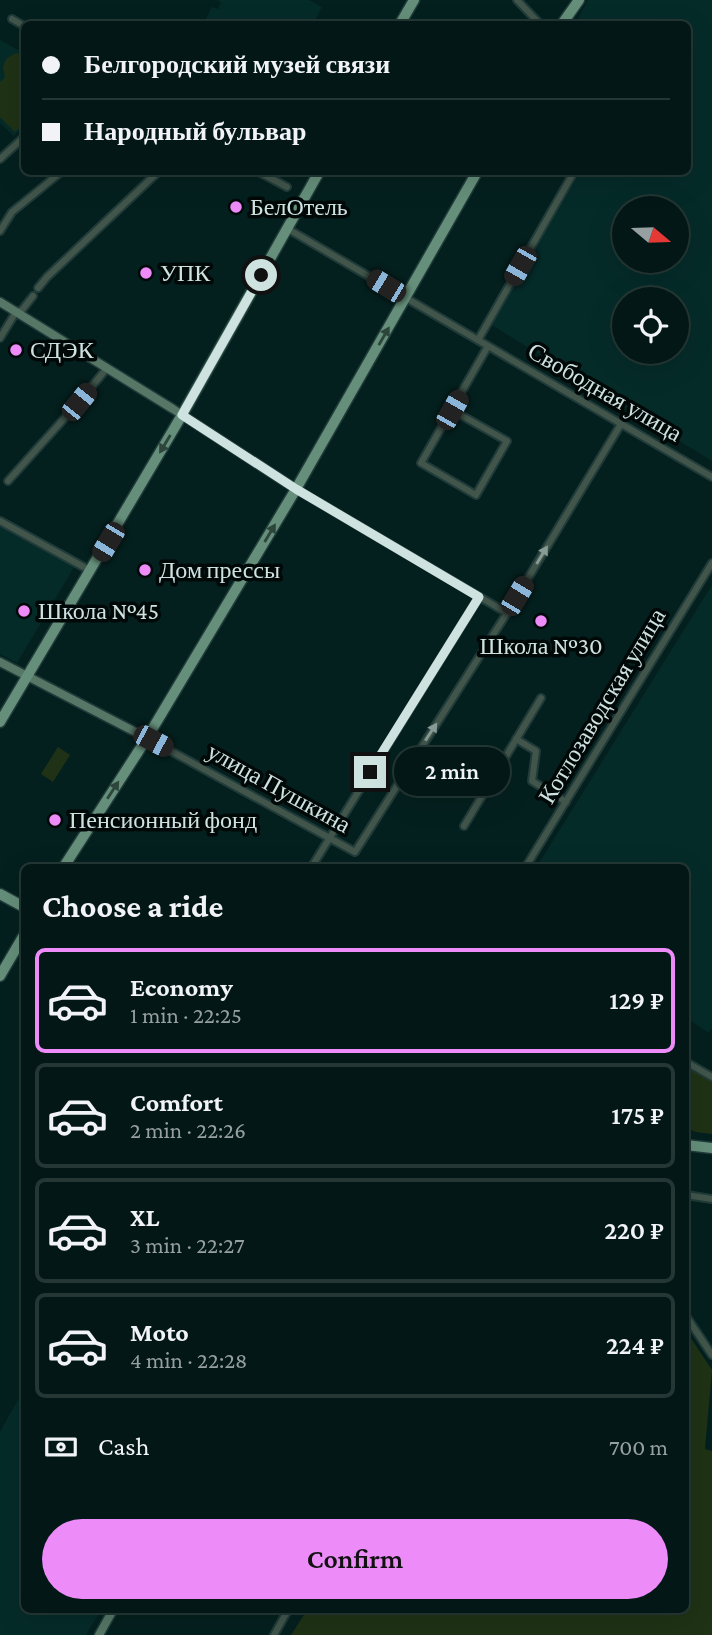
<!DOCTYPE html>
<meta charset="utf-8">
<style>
body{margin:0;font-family:"Crimson Pro",serif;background:#0d211f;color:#f1f3f6;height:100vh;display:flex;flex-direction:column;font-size:26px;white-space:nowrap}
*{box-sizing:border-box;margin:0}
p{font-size:23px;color:#97a0a1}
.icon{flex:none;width:38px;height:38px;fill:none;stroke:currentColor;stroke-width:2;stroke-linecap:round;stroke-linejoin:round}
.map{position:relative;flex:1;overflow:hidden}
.side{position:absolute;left:21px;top:864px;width:668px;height:749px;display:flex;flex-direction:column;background:#031816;border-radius:10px;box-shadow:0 7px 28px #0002,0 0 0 2px #243735}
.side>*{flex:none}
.hud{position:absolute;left:21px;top:21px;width:670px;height:154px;border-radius:10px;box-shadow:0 7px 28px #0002,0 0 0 2px #243735;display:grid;align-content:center;height:154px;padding:0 21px;background:#031816}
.needle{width:46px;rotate:109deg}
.fabs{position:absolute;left:612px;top:196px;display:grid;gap:14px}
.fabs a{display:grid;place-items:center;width:77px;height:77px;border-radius:50%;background:#031816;box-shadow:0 7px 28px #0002,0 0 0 2px #243735;font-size:35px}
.end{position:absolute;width:32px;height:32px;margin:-16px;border:9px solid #cee2e0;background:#111;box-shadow:0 0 0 4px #111}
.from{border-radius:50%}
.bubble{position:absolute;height:49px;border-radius:24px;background:#031816;box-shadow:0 7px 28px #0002,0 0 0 2px #243735;font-size:23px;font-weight:600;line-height:49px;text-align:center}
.car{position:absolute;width:21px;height:42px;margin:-21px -10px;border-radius:9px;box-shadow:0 0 5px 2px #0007;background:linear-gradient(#222 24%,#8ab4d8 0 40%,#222 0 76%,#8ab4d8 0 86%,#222 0)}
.hud b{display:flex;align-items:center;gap:24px;height:66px;font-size:26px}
.hud b+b{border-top:2px solid #243735}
.hud i{width:18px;height:18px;background:#f1f3f6}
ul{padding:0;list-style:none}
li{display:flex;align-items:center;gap:21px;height:105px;margin:0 14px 10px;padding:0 7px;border:4px solid #243735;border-radius:10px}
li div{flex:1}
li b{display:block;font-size:26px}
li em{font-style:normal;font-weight:600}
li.current{border-color:#ed8cf9}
li>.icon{width:63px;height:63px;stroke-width:1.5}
h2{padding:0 21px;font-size:32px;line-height:84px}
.pay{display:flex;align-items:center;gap:18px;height:77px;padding:0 21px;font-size:26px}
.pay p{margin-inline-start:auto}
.button{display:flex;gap:14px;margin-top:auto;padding:14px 21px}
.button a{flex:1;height:80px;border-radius:42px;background:#ed8cf9;color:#111;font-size:28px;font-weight:600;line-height:80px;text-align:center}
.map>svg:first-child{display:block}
.built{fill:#052b29;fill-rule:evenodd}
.green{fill:#1f3215}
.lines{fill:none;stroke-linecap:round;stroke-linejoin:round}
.street-casing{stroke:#203b39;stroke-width:10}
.secondary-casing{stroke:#203b39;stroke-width:11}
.primary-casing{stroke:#203b39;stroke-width:13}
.street{stroke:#41554b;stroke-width:6}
.secondary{stroke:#567666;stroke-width:8}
.primary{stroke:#658f7a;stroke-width:10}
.oneway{fill:#2d453b}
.oneway2{fill:#889c96}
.route{stroke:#cee2e0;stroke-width:9}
.poi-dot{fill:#ed8cf9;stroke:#000808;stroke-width:2.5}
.labels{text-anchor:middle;stroke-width:7;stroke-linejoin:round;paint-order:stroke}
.poi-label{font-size:24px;fill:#cee2e0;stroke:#000808;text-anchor:start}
.street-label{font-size:24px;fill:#cee2e0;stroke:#000808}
</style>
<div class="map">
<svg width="712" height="1635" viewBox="0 0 712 1635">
<rect width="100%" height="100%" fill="#04201e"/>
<!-- built -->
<g class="built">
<polygon points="217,0 309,0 322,7 313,24 203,24 212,7 218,9 221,2"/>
<path d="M588,0H712V461L492,325L580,172H688V24H575ZM625,208H677V261H625ZM677,299V352H625V299Z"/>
<polygon points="0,40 24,53 24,126 14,136 0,123"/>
<polygon points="0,525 74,567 17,663 0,654"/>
<polygon points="712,585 712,1028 709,1033 686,1018 686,959 691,952 686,949 686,868 536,868"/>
<polygon points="24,1389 24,1610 101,1610 86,1635 0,1635 0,1432"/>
</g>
<!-- green -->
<g class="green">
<path d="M17,53L24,56V123L15,132L0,117V82L5,77L3,69C4,60 8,56 17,53Z"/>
<polygon points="58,747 70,755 53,782 41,774"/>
<polygon points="686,1067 712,1082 712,1134 696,1132 686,1128"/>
<polygon points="686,1331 712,1370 705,1449 712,1451 712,1635 291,1635 307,1610 686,1610"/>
</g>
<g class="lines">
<defs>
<g id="street">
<polyline points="517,0 540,24"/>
<polyline points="12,19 24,26"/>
<polyline points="0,159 24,137"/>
<polyline points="259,172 287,187"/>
<polyline points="288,229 712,477"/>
<polyline points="0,231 12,212 61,172"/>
<polyline points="38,288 47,277 158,172"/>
<polyline points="0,338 16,312 22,310 33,296"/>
<polyline points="478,340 574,172"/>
<polyline points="452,410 507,441 476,495 421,463 488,346"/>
<polyline points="8,481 79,402 107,368"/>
<polyline points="296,489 507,613"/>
<polyline points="0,521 91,571"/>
<polyline points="147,738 355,852 507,613 621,424"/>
<polyline points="516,739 536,751 532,781 566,802"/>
<polyline points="416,754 449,774 461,755 469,760"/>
<polyline points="479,766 494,775"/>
<polyline points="464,826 541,698"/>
<polyline points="311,868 479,597"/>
<polyline points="525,868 712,563"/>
<polyline points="686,1062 712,1077"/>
<polyline points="686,1195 712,1199"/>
<polyline points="686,1316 712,1355"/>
<polyline points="274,1635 288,1610"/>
</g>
<g id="secondary">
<polyline points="0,302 173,409 296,489"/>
<polyline points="0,662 147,738"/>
<polyline points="99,1635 113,1610"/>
</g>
<g id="primary">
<polyline points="400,24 414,0"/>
<polyline points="562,24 579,0"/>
<polyline points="0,722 182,415 319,172"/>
<polyline points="63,868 147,738 296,489 477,172"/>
<polyline points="0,894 24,907"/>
<polyline points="0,976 24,935"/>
<polyline points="686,1145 712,1148"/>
</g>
</defs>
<!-- street casing -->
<use href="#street" class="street-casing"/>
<!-- secondary casing -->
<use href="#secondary" class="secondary-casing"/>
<!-- primary casing -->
<use href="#primary" class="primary-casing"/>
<!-- street -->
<use href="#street" class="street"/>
<!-- secondary -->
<use href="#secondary" class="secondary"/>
<!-- primary -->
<use href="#primary" class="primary"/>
</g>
<!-- one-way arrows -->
<defs><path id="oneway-solid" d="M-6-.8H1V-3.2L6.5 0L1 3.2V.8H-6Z" transform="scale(1.75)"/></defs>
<g class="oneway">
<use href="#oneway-solid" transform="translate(384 336) rotate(-60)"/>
<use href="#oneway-solid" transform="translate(165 444) rotate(121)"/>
<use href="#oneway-solid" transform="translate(270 533) rotate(-59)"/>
<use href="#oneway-solid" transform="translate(113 790) rotate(-57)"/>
</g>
<g class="oneway2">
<use href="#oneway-solid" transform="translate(542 555) rotate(-59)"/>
<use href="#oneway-solid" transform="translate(431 732) rotate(-57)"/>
</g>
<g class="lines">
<!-- route -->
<polyline class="route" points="261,275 182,415 296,489 479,597 370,772"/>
</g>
<!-- markers -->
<g class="poi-dot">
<circle cx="236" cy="207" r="7"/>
<circle cx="146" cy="273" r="7"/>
<circle cx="16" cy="350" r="7"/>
<circle cx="145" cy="570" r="7"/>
<circle cx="24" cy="611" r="7"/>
<circle cx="541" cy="621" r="7"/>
<circle cx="55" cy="820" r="7"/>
</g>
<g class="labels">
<!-- poi labels -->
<g class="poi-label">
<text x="250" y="215">БелОтель</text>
<text x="160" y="281">УПК</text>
<text x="30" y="358">СДЭК</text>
<text x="159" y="578">Дом прессы</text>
<text x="38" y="619">Школа №45</text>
<text x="541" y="654" text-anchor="middle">Школа №30</text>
<text x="69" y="828">Пенсионный фонд</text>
</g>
<!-- street labels -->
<g class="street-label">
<text transform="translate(605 392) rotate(30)" y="8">Свободная улица</text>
<text transform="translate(602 706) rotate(-59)" y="8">Котлозаводская улица</text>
<text transform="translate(279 788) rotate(29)" y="8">улица Пушкина</text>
</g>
</g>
</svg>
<div class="fabs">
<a><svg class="needle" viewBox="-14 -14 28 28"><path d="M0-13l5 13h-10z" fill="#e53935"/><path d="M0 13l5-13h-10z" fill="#97a0a1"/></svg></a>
<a><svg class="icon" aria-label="locate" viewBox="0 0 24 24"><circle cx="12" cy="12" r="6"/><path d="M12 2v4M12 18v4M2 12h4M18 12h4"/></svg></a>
</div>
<i class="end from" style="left:261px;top:275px"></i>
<i class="end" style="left:370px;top:772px"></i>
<div class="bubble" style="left:394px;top:747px;width:116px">2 min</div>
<i class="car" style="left:520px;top:266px;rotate:210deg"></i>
<i class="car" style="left:386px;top:286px;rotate:301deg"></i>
<i class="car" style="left:79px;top:402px;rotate:39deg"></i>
<i class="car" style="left:452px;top:410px;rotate:30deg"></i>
<i class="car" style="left:108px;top:542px;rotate:211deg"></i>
<i class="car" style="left:517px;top:596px;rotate:31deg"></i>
<i class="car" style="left:153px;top:741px;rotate:118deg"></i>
<div class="hud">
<b><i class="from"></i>Белгородский музей связи</b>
<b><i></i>Народный бульвар</b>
</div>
<section class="side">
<h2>Choose a ride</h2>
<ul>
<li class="current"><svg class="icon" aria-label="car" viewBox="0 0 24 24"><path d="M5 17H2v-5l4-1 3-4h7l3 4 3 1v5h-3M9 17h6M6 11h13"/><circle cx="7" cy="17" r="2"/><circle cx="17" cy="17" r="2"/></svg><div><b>Economy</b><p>1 min · 22:25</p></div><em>129 ₽</em></li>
<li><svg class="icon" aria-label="car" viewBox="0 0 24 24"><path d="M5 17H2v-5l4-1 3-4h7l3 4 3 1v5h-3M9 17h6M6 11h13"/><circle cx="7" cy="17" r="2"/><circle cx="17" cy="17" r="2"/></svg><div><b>Comfort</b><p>2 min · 22:26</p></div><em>175 ₽</em></li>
<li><svg class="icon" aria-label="car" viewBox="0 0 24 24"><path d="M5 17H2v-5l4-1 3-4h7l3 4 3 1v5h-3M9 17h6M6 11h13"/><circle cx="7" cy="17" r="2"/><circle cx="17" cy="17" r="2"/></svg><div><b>XL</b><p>3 min · 22:27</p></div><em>220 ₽</em></li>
<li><svg class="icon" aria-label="car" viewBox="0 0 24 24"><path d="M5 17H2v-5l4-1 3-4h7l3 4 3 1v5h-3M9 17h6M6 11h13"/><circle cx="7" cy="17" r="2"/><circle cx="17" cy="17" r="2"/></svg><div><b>Moto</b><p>4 min · 22:28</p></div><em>224 ₽</em></li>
</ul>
<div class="pay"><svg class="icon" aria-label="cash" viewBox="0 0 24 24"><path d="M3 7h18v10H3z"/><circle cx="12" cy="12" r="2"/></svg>Cash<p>700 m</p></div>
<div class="button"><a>Confirm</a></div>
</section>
</div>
